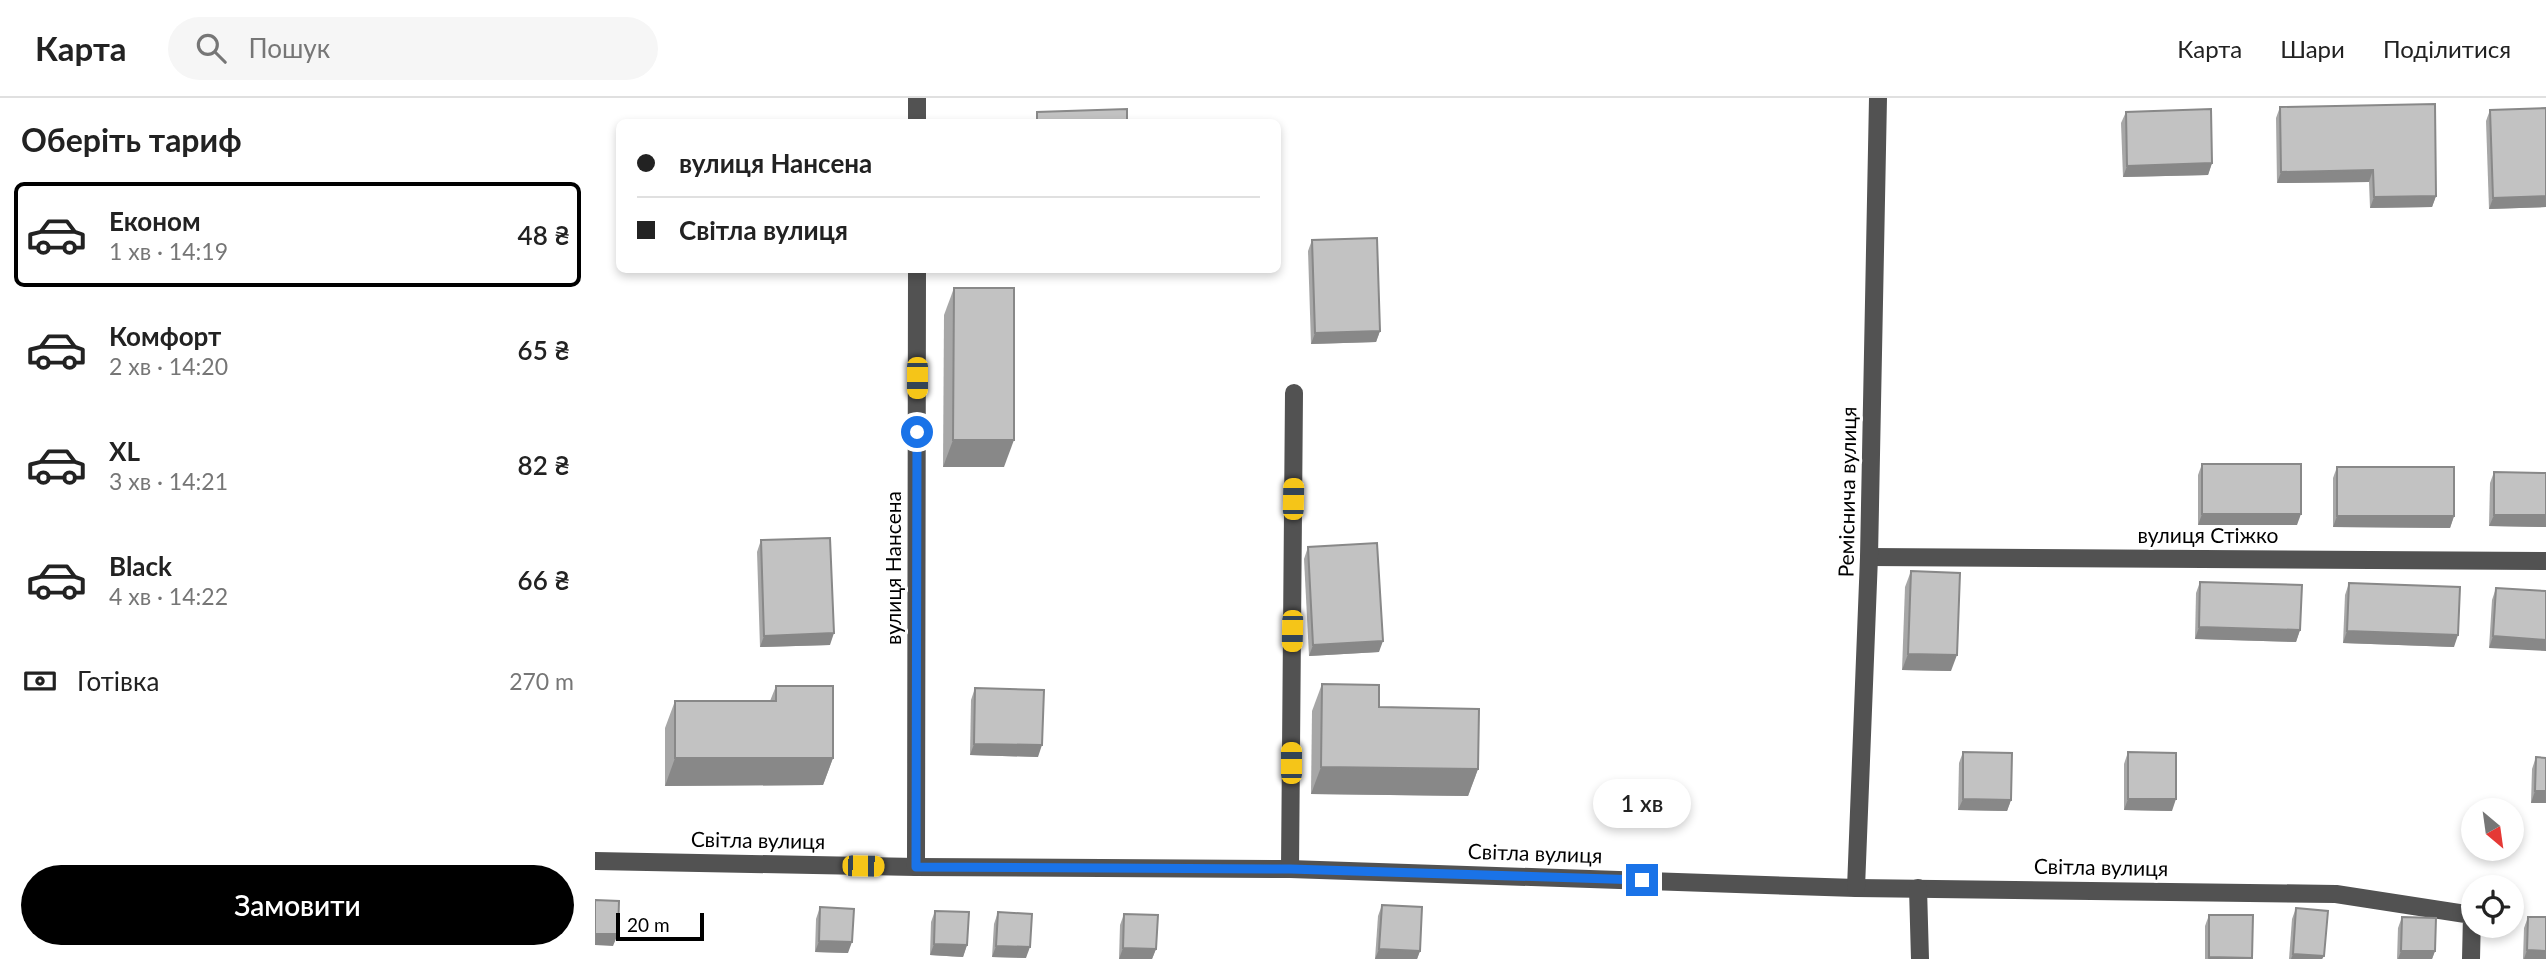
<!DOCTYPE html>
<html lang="uk">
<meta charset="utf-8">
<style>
body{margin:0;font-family:Lato,sans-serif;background:#f6f6f6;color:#222;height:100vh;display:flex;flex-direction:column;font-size:26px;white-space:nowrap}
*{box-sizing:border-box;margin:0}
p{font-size:23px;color:#767676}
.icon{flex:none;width:38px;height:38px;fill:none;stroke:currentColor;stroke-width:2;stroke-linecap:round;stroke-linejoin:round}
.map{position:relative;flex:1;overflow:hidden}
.details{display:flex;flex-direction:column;background:#fff;width:595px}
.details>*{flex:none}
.guide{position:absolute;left:21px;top:21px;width:665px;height:154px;border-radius:10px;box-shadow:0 4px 10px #0003;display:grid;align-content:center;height:154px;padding:0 21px;background:#fff}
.needle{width:46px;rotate:151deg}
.tools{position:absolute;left:1866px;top:700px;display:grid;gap:14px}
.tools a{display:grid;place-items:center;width:63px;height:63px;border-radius:50%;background:#fff;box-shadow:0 4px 10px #0003;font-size:35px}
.scale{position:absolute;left:21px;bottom:18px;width:88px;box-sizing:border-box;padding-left:7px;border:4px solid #000;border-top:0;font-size:19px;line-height:24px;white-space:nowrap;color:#000;-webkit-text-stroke:5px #fff;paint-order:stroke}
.end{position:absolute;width:32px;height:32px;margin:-16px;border:9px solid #1a73e8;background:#fff;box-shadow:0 0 0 4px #fff}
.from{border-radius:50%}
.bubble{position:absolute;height:49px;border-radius:24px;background:#fff;box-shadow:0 4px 10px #0003;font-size:23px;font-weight:600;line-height:49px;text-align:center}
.car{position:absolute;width:21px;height:42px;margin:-21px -10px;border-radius:9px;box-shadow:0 0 5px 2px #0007;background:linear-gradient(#f5c518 24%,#345 0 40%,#f5c518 0 76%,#345 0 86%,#f5c518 0)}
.guide b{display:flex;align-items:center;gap:24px;height:66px;font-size:26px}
.guide b+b{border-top:2px solid #e0e0e0}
.guide i{width:18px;height:18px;background:#222}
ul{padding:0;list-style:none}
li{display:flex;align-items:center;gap:21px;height:105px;margin:0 14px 10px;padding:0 7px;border:4px solid transparent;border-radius:10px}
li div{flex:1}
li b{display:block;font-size:26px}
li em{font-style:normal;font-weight:600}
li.on{border-color:#000}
li>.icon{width:63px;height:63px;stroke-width:1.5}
h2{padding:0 21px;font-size:32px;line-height:84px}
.pay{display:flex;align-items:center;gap:18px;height:77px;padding:0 21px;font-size:26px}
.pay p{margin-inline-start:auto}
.cta{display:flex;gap:14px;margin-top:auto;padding:14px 21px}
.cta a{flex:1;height:80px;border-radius:42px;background:#000;color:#fff;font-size:28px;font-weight:600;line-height:80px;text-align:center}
header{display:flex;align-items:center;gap:42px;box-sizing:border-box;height:98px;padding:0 35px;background:#fff;border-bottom:2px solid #e0e0e0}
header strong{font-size:33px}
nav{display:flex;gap:38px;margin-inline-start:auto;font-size:24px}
.search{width:490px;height:63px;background:#f6f6f6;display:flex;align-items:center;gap:18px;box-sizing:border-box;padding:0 24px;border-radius:38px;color:#767676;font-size:26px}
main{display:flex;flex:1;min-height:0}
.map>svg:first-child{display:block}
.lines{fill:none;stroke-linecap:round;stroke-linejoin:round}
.minor{stroke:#525252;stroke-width:18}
.wall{fill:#a7a7a7}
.shaded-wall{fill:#888}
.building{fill:#c2c2c2;stroke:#888;stroke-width:2}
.route{stroke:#1a73e8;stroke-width:9}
.labels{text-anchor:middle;stroke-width:6;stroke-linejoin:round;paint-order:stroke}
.street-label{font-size:21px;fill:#000;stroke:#fff}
</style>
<header>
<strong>Карта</strong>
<div class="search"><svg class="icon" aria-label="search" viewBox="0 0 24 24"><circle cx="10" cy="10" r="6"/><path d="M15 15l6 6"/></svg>Пошук</div>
<nav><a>Карта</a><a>Шари</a><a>Поділитися</a></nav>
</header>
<main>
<section class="details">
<h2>Оберіть тариф</h2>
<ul>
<li class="on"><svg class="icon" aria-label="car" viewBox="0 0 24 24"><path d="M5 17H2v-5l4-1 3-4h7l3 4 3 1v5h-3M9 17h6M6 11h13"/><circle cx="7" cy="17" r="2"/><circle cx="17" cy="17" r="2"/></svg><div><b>Економ</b><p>1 хв · 14:19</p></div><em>48 ₴</em></li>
<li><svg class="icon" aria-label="car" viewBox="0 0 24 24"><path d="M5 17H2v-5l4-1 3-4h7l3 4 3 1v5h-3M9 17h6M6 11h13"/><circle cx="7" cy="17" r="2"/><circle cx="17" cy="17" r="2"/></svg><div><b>Комфорт</b><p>2 хв · 14:20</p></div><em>65 ₴</em></li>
<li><svg class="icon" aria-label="car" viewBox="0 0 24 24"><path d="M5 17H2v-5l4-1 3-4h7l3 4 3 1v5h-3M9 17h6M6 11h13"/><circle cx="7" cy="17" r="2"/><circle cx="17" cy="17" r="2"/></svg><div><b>XL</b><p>3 хв · 14:21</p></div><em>82 ₴</em></li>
<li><svg class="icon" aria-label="car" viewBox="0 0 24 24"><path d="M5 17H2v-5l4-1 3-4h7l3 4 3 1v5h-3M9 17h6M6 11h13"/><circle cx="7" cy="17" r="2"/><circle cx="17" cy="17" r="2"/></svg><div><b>Black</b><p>4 хв · 14:22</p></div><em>66 ₴</em></li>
</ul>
<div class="pay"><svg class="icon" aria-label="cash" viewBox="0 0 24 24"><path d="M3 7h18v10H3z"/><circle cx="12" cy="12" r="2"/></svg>Готівка<p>270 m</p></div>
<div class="cta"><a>Замовити</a></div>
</section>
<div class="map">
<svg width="1951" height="861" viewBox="0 0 1951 861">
<rect width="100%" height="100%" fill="#fff"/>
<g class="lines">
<!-- minor -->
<g class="minor">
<polyline points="322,24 322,0"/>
<polyline points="1274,459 1951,463"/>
<polyline points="0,763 321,769 695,771 1261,790 1741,796 1877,817 1876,861"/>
<polyline points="321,769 322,172"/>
<polyline points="695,771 699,295"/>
<polyline points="1261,790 1274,459 1283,0"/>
<polyline points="1323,790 1325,861"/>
</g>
</g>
<!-- wall -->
<g class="wall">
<polygon points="1685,9 1841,98 1837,109 1775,110 1774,84 1682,85 1681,20"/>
<polygon points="1951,10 1951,109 1894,111 1891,23 1895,12"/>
<polygon points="1531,14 1617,65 1613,77 1528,79 1526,25"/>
<polygon points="717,142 785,233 781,244 716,246 713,153"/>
<polygon points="359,190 409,369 348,369 349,217"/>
<polygon points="1607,366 1702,427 1603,427 1603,377"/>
<polygon points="1742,369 1859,418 1855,430 1738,429 1738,380"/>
<polygon points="1899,374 1951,375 1951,429 1894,428 1895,385"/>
<polygon points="166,442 235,547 165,549 162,454"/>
<polygon points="713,449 784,554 714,558 709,461"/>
<polygon points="1316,473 1356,573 1307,572 1310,489"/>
<polygon points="1605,484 1705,532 1701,544 1600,541 1601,495"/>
<polygon points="1754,485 1859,549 1748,545 1750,497"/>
<polygon points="1901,490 1951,493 1894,550 1897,502"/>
<polygon points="727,586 784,609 883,671 873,698 716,696 717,613"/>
<polygon points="181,588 238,660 228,687 70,688 70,630 80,603 175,603"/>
<polygon points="380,590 443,659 375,657 376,602"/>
<polygon points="1368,654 1416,702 1412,713 1363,712 1364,665"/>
<polygon points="1533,654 1577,713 1529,712 1529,666"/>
<polygon points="1941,659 1951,660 1951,705 1936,705 1937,671"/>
<polygon points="787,807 825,853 822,861 780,861 783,818"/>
<polygon points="225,809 253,855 220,854 221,821"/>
<polygon points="1701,810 1729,858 1727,861 1694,861 1697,821"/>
<polygon points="340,813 372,847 368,859 335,857 336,824"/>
<polygon points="403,814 431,860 397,859 399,826"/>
<polygon points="529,816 561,851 557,861 524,861 525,827"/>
<polygon points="1614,817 1656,861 1610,861 1610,828"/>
<polygon points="1807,819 1840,853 1837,861 1802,861 1803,830"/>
<polygon points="1933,819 1951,861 1928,861 1929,830"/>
</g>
<!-- shaded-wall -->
<g class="shaded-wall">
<polygon points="1617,65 1613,77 1528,79 1532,68"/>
<polygon points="1778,72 1774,84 1682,85 1686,74"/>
<polygon points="1841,98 1837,109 1775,110 1779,99"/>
<polygon points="1951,98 1951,109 1894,111 1898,100"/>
<polygon points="785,233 781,244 716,246 720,235"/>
<polygon points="358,342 419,342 409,369 348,369"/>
<polygon points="1607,416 1706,416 1702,427 1603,427"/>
<polygon points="1899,417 1951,417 1951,429 1894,428"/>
<polygon points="1742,418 1859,418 1855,430 1738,429"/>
<polygon points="1604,529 1705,532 1701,544 1600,541"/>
<polygon points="1752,533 1863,537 1859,549 1748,545"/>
<polygon points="239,535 235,547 165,549 169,538"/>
<polygon points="1898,538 1951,542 1951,553 1894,550"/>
<polygon points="788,543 784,554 714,558 718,547"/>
<polygon points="1313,556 1362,557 1356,573 1307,572"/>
<polygon points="379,646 447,647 443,659 375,657"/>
<polygon points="80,660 238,660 228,687 70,688"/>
<polygon points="726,669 883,671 873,698 716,696"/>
<polygon points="1940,693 1951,693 1951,705 1936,705"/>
<polygon points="1368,701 1416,702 1412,713 1363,712"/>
<polygon points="1533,701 1581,701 1577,713 1529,712"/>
<polygon points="0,836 23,836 18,848 0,847"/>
<polygon points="224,843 257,844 253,855 220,854"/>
<polygon points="339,846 372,847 368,859 335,857"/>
<polygon points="401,848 435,849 431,860 397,859"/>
<polygon points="528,850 561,851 557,861 524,861"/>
<polygon points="784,851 825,853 822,861 780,861"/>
<polygon points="1932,852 1951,853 1951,861 1929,861"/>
<polygon points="1806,853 1840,853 1837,861 1803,861"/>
<polygon points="1698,856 1729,858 1727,861 1696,861"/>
<polygon points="1614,859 1657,860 1656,861 1613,861"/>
</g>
<!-- building -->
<g class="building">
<polygon points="1840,6 1841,98 1779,99 1778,72 1686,74 1685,9"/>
<polygon points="1951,10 1951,98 1898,100 1895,12"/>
<polygon points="532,11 532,24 442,24 442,14"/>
<polygon points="1616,11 1617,65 1532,68 1531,14"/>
<polygon points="782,140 785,233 720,235 717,142"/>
<polygon points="359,190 419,190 419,342 358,342"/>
<rect x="1607" y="366" width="99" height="50"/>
<rect x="1742" y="369" width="117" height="49"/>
<polygon points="1899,374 1951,375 1951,417 1899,417"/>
<polygon points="235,440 239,535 169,538 166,442"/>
<polygon points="782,445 788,543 718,547 713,449"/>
<polygon points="1316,473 1365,475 1362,557 1313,556"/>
<polygon points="1605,484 1707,487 1705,532 1604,529"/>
<polygon points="1754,485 1865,489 1863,537 1752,533"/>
<polygon points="1901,490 1951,493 1951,542 1898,538"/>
<polygon points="727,586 784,587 784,609 884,611 883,671 726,669"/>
<polygon points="181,588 238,588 238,660 80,660 80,603 181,603"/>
<polygon points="380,590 449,592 447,647 379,646"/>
<polygon points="1368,654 1417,655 1416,702 1368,701"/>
<polygon points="1533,654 1581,655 1581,701 1533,701"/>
<polygon points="1941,659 1951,660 1951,693 1940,693"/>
<polygon points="0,802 24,803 23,836 0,836"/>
<polygon points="787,807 827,809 825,853 784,851"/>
<polygon points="225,809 259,811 257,844 224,843"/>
<polygon points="1701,810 1733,813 1729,858 1698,856"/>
<polygon points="340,813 374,814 372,847 339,846"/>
<polygon points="403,814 437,816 435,849 401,848"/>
<polygon points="529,816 563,817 561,851 528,850"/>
<polygon points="1614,817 1658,817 1657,860 1614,859"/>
<polygon points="1807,819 1841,820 1840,853 1806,853"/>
<polygon points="1933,819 1951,819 1951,853 1932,852"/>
</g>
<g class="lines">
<!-- route -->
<polyline class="route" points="322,334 321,769 695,771 1047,782"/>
</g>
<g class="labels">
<!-- street labels -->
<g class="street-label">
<text transform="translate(1253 394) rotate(-89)" y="7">Реміснича вулиця</text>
<text x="1613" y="445">вулиця Стіжко</text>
<text transform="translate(299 470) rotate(-90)" y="7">вулиця Нансена</text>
<text transform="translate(163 743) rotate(1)" y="7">Світла вулиця</text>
<text transform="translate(940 756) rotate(2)" y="7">Світла вулиця</text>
<text transform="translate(1506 770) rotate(1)" y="7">Світла вулиця</text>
</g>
</g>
</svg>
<div class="tools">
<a><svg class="needle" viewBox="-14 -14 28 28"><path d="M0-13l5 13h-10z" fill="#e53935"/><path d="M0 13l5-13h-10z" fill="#767676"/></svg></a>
<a><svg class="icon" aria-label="locate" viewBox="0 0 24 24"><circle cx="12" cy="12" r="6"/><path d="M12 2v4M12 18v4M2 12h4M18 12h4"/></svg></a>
</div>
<div class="scale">20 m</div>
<i class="end from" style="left:322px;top:334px"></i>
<i class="end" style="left:1047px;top:782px"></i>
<div class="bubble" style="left:998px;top:681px;width:98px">1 хв</div>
<i class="car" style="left:322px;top:280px;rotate:180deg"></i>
<i class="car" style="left:698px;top:401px;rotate:1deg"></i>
<i class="car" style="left:697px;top:533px;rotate:181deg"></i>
<i class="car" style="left:696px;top:665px;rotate:0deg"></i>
<i class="car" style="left:268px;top:768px;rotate:91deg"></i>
<div class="guide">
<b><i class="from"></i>вулиця Нансена</b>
<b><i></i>Світла вулиця</b>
</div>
</div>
</main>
